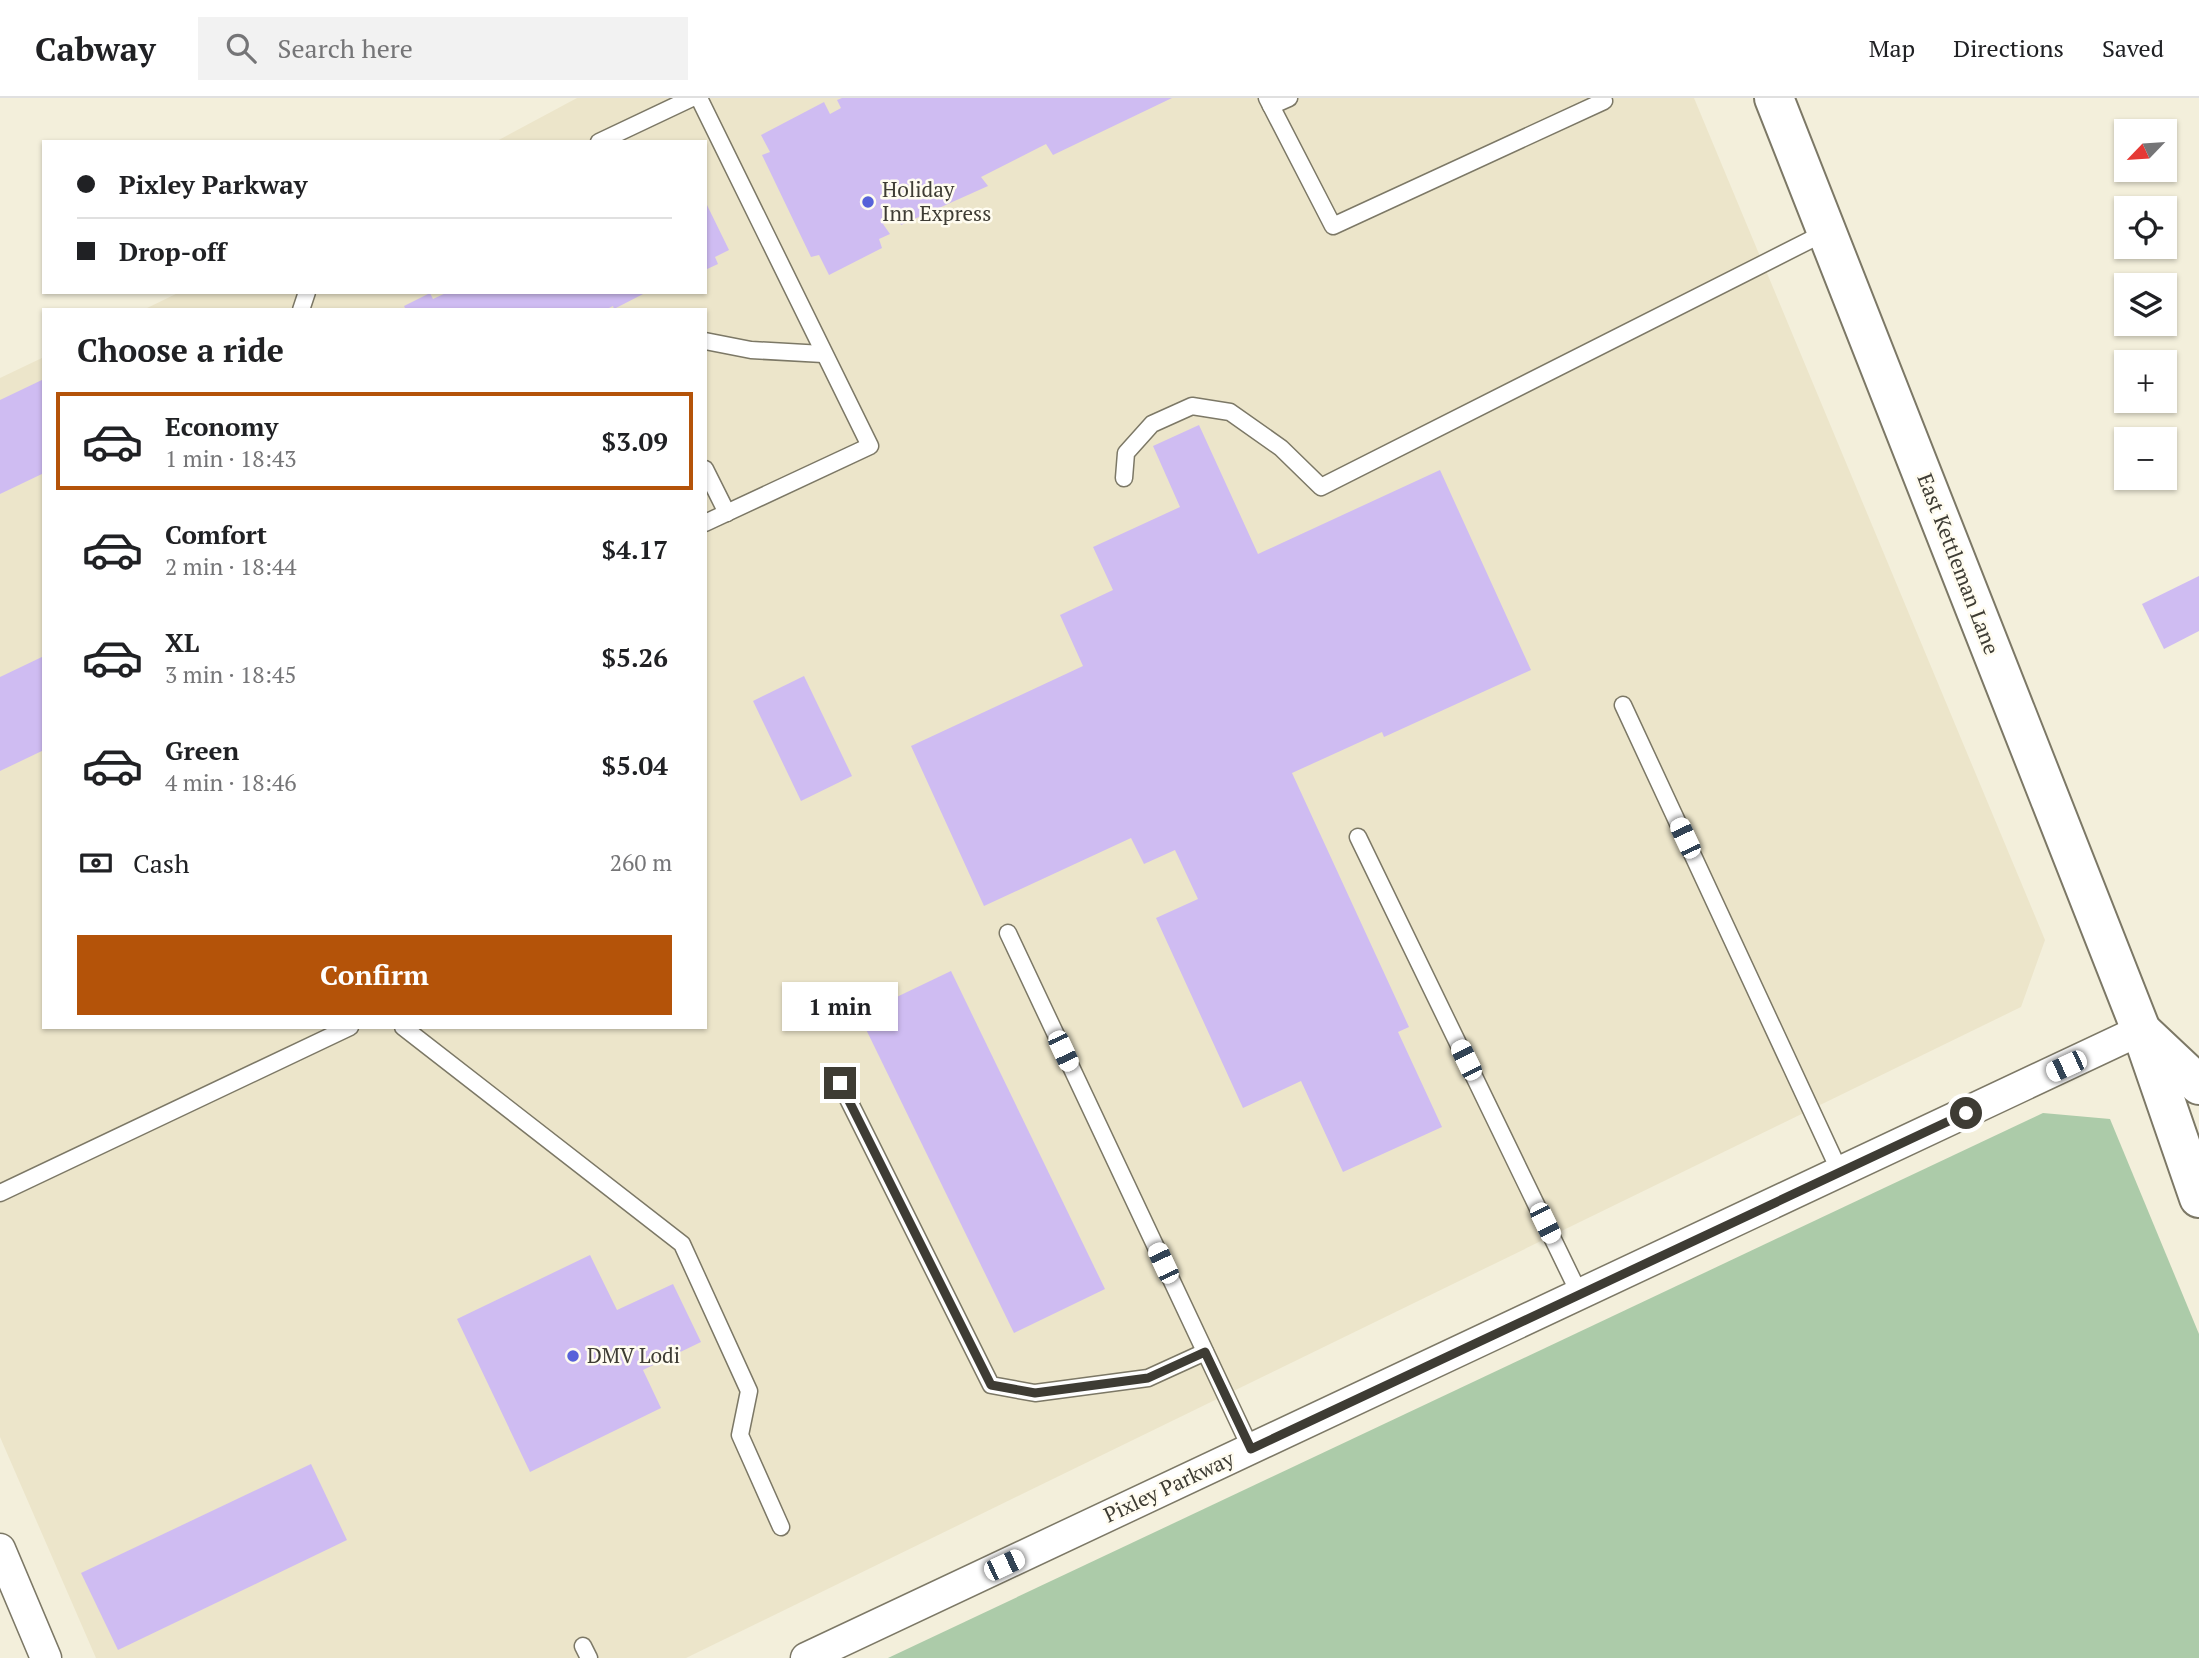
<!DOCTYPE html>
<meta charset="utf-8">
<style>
body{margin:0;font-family:"PT Serif",serif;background:#f2f2f2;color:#202124;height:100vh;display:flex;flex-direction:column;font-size:26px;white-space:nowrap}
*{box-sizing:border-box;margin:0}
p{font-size:23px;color:#757577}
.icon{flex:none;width:38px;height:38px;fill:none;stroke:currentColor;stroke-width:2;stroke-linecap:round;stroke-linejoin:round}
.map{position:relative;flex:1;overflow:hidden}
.sheet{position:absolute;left:42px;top:210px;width:665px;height:721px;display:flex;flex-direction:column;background:#fff;border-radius:0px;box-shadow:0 2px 5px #0004}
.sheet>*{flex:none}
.guide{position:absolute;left:42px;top:42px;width:665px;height:154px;border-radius:0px;box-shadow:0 2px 5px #0004;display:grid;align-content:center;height:154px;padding:0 35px;background:#fff}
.needle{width:46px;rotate:245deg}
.fabs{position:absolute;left:2114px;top:21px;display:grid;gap:14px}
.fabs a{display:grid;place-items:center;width:63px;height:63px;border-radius:0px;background:#fff;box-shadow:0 2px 5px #0004;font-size:35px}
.end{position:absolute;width:32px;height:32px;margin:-16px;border:9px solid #3e3c34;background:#fff;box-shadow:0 0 0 4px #fff}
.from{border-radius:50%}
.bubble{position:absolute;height:49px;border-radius:0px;background:#fff;box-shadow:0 2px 5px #0004;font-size:23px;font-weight:800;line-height:49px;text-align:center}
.car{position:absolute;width:21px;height:42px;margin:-21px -10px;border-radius:9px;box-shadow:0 0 5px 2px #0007;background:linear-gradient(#fff 24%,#345 0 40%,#fff 0 76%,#345 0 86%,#fff 0)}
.guide b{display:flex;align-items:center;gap:24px;height:66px;font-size:26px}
.guide b+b{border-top:2px solid #e0e0e0}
.guide i{width:18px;height:18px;background:#202124}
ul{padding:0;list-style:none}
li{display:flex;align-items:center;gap:21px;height:98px;margin:0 14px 10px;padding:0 21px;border:4px solid transparent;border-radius:0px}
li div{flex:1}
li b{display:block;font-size:26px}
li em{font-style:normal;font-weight:800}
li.current{border-color:#b45309}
li>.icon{width:63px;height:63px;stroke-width:1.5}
h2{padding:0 35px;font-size:32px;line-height:84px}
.pay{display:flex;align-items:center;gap:18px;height:77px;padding:0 35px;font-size:26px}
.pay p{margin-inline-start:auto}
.primary-button{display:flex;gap:14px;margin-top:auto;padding:14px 35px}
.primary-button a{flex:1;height:80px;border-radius:0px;background:#b45309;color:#fff;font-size:28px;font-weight:800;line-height:80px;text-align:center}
header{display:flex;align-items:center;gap:42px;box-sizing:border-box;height:98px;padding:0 35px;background:#fff;border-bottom:2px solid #e0e0e0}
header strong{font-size:33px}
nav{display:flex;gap:38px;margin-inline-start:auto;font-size:24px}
.search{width:490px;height:63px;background:#f2f2f2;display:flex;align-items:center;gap:18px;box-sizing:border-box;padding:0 24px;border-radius:0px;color:#757577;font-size:26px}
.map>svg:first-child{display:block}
.built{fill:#ece5ca}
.green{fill:#accba9}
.building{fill:#cfbcf2}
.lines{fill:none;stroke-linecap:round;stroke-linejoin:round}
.service-casing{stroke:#7c7866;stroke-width:19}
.minor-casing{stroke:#7c7866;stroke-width:33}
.tertiary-casing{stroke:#7c7866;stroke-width:42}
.service{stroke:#fff;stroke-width:16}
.minor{stroke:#fff;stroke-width:30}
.tertiary{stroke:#fff;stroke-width:38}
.route{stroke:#3e3c34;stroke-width:9}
.poi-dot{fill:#5762d9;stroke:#fffcf0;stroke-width:2.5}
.labels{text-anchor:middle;stroke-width:5;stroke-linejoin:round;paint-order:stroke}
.poi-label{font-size:21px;fill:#3e3c34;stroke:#fffcf0;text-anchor:start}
.street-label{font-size:21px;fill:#3e3c34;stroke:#fffcf0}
</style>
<header>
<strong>Cabway</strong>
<div class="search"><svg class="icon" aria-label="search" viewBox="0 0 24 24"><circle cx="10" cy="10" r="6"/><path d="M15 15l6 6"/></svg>Search here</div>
<nav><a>Map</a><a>Directions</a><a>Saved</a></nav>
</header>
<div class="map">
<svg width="2199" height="1560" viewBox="0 0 2199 1560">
<rect width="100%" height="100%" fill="#f3efdb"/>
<!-- built -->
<polygon class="built" points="577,0 1694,0 2045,842 2021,909 686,1560 96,1560 0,1339 0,280 44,259 44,929 705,929 705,212 143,212 180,194 705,194 705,44 495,44"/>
<!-- green -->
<polygon class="green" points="2043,1015 2110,1021 2199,1236 2199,1560 888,1560"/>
<!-- building -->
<g class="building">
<polygon points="842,0 1172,0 1053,57 1046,46 981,79 988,88 901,127 898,120 883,126 890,136 879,141 882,150 829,177 819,157 811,159 762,57 770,54 761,37 824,4 830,16 841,10 837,2"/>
<polygon points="705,103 729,152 715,159 718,166 705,172"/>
<polygon points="448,194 647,194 614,211 613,208 605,212 406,212 404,208 430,195 433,201"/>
<polygon points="44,281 44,375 0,396 0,302"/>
<polygon points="1199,327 1258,456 1440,372 1531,572 1384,639 1382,634 1292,675 1409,929 1398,934 1442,1029 1343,1074 1301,983 1243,1010 1156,820 1198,801 1175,752 1144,766 1131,740 984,808 911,648 1083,568 1060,517 1113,492 1093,449 1180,409 1153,348"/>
<polygon points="2199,478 2199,533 2164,551 2142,506"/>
<polygon points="44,558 44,652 0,673 0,579"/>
<polygon points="804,578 852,678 801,703 753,603"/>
<polygon points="951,873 1105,1191 1014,1235 859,917"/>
<polygon points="590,1157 617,1212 673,1186 701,1244 643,1272 661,1310 530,1374 457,1221"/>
<polygon points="311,1366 347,1442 118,1552 81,1475"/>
</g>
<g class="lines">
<defs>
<g id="service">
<polyline points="699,0 870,348 705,425"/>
<polyline points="1267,0 1333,128 1604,3 1602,0"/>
<polyline points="1271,8 1289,0"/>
<polyline points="599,44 692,0"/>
<polyline points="301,212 307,194"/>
<polyline points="705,243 751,252 823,256"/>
<polyline points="705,371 727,415"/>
<polyline points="1124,380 1126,355 1152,326 1192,308 1230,314 1281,350 1321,389 1828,133"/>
<polyline points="1623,607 1840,1074"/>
<polyline points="1358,739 1580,1197"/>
<polyline points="1008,835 1251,1351"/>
<polyline points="403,929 682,1146 749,1293 740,1337 781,1429"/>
<polyline points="840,985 991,1287 1035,1295 1148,1280 1205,1254"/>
<polyline points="0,1095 350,929"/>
<polyline points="583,1548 589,1560"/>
</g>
<g id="minor">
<polyline points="0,1451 46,1560"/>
<polyline points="806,1560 2141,932"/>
</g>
<g id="tertiary">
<polyline points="1774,0 2141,932 2199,1100"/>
<polyline points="2145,936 2199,987"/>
</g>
</defs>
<!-- service casing -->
<use href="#service" class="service-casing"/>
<!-- minor casing -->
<use href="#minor" class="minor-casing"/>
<!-- tertiary casing -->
<use href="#tertiary" class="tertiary-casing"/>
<!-- service -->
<use href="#service" class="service"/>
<!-- minor -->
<use href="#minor" class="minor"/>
<!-- tertiary -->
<use href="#tertiary" class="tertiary"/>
</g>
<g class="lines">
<!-- route -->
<polyline class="route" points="840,985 991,1287 1035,1295 1148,1280 1205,1254 1251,1351 1966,1015"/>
</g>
<!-- markers -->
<g class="poi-dot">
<circle cx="868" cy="104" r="7"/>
<circle cx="573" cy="1258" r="7"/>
</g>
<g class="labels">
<!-- poi labels -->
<g class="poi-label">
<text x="882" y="99">Holiday<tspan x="882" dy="24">Inn Express</tspan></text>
<text x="587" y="1265">DMV Lodi</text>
</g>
<!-- street labels -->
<g class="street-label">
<text transform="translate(1958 466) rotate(69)" y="7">East Kettleman Lane</text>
<text transform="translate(1169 1389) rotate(-25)" y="7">Pixley Parkway</text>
</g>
</g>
</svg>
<div class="fabs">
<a><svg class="needle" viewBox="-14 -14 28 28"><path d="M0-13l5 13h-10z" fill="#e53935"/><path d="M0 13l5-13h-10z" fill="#757577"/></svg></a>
<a><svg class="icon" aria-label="locate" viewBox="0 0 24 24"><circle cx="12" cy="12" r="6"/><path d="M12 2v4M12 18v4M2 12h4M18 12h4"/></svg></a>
<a><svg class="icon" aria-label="layers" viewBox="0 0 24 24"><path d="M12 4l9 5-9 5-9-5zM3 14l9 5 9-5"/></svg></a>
<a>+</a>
<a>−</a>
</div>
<i class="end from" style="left:1966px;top:1015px"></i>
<i class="end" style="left:840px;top:985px"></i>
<div class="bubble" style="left:782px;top:884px;width:116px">1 min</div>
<i class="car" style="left:1685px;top:740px;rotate:335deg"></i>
<i class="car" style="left:1063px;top:953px;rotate:155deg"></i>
<i class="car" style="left:1466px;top:962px;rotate:334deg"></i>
<i class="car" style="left:2066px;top:968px;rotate:245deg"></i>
<i class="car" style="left:1545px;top:1125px;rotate:154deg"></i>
<i class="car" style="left:1163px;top:1165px;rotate:335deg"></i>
<i class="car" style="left:1004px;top:1467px;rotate:65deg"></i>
<div class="guide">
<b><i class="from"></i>Pixley Parkway</b>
<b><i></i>Drop-off</b>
</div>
<section class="sheet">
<h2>Choose a ride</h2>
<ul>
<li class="current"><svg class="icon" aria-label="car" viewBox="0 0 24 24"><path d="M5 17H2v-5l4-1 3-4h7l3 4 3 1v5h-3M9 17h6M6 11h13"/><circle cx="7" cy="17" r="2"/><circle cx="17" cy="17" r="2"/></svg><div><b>Economy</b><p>1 min · 18:43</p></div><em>$3.09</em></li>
<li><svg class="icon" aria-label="car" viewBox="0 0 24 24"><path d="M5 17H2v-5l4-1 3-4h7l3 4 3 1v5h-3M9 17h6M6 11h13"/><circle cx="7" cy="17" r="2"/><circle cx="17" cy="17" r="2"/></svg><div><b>Comfort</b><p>2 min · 18:44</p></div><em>$4.17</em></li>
<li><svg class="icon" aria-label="car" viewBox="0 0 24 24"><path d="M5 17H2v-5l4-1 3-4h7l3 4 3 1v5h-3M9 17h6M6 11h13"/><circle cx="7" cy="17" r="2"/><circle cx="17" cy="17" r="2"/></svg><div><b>XL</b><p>3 min · 18:45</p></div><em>$5.26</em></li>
<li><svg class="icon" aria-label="car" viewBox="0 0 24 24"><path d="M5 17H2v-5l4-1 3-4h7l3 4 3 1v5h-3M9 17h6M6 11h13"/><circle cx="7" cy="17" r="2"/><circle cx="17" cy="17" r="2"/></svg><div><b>Green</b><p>4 min · 18:46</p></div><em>$5.04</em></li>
</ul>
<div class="pay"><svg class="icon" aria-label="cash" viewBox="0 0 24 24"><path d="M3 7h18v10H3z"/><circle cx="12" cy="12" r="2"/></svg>Cash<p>260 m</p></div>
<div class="primary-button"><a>Confirm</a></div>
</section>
</div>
